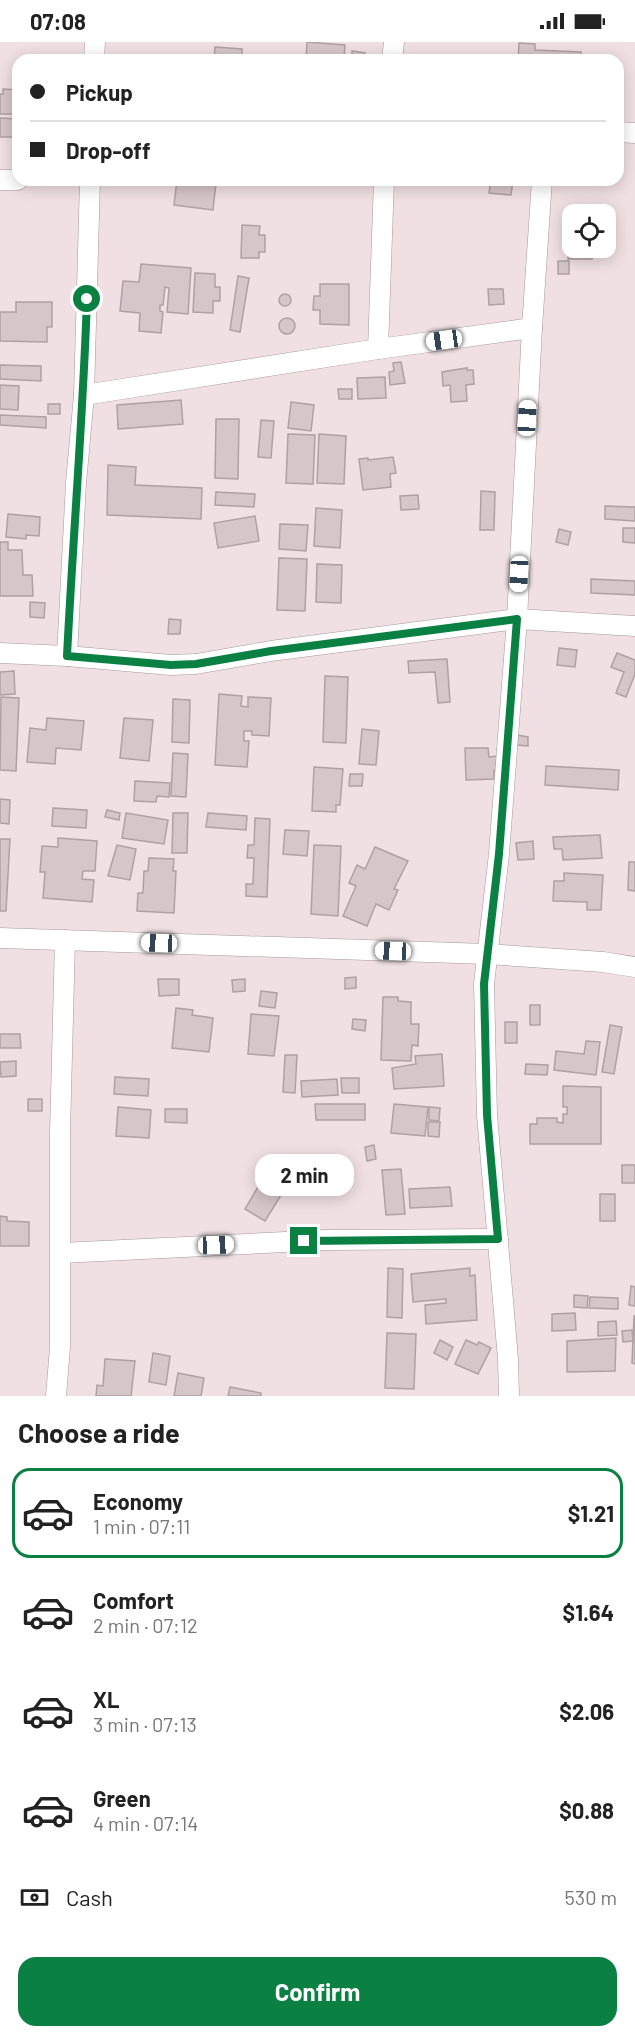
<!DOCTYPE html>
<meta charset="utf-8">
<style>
body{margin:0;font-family:Barlow,sans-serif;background:#f6f6f6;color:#222;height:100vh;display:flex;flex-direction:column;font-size:22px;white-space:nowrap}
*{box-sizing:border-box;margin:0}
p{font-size:20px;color:#767676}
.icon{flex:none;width:33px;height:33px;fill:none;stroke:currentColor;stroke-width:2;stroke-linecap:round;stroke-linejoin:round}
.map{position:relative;height:1354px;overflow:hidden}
.drawer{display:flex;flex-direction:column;background:#fff;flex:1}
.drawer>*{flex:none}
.hud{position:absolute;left:12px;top:12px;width:612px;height:132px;border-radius:18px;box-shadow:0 3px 15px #0003;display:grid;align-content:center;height:132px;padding:0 18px;background:#fff}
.controls{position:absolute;left:562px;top:162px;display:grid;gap:12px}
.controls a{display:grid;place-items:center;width:54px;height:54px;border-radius:12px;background:#fff;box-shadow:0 3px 15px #0003;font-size:30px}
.end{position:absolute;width:27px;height:27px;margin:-14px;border:8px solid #0b8043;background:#fff;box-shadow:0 0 0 3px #fff}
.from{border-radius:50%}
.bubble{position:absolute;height:42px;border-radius:18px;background:#fff;box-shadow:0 3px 15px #0003;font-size:20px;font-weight:700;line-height:42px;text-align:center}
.car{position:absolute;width:18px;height:36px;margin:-18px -9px;border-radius:8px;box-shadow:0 0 4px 2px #0007;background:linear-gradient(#fff 24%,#345 0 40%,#fff 0 76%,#345 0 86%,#fff 0)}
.hud b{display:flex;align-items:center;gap:21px;height:57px;font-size:22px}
.hud b+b{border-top:2px solid #e0e0e0}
.hud i{width:15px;height:15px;background:#222}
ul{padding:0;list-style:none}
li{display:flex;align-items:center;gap:18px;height:90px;margin:0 12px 9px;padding:0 6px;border:3px solid transparent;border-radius:18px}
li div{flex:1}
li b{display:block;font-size:22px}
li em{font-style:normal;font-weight:700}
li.on{border-color:#0b8043}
li>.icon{width:54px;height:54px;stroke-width:1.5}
h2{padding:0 18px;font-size:27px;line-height:72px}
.pay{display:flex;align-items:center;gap:15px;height:66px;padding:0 18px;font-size:22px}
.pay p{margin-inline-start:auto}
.action{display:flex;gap:12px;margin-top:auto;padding:12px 18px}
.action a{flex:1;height:69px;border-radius:18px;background:#0b8043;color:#fff;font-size:24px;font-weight:700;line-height:69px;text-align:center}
.status{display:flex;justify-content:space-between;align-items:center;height:42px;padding:0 30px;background:#fff;direction:ltr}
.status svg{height:16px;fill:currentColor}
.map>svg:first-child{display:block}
.building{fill:#d6c6c9;stroke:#afa0a3;stroke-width:1.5}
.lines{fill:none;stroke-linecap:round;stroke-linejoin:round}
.minor-casing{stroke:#a7979b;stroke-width:21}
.minor{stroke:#fff;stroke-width:20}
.route{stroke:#0b8043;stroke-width:8}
</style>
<div class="status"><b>07:08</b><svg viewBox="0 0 49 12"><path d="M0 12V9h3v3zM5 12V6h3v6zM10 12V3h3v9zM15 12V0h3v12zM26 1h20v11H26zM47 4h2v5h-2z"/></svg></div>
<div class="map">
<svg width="635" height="1354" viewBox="0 0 635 1354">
<rect width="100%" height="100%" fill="#f0e0e3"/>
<!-- building -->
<g class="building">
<polygon points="307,0 345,3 344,18 306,18"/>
<polygon points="519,1 535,2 535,8 581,10 581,18 518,18"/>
<polygon points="215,5 242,7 242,18 214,18"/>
<polygon points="352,9 365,11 364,18 352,18"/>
<polygon points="3,47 18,48 18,72 0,72 0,52 3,52"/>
<polygon points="0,76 18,77 18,95 0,95"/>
<polygon points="177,138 216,141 213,168 174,163"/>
<polygon points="491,138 513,138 511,153 489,151"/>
<polygon points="242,183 260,184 259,193 265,193 265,210 259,210 259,216 241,216"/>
<polygon points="569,206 593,208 592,217 568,217"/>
<rect x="558" y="219" width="11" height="13"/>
<polygon points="141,222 191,226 188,272 167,270 169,246 165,245 163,263 160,263 160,269 163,270 161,291 139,289 140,271 120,269 123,239 139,240"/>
<polygon points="195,231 215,232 215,245 220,245 220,259 213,259 213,271 193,270"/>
<polygon points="238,234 249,236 240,290 230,288"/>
<polygon points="320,242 349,242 349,283 320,282 320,268 313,268 314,254 320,254"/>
<polygon points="488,247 503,247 504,262 489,263"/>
<circle cx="285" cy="258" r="6"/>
<polygon points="16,260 52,260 52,285 47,285 47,300 0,299 0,270 16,270"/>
<circle cx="287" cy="284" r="8"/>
<polygon points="401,320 405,341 390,343 389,330 394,329 393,321"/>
<polygon points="0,323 41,324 41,339 0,337"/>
<polygon points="467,326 467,328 473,328 474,342 466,343 467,359 451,360 450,343 443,344 442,330"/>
<polygon points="385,335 386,356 358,357 357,336"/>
<polygon points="0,343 19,344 18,368 0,367"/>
<polygon points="338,347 352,347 352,357 339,357"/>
<polygon points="181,358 183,382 118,387 117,363"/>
<polygon points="291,360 314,363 311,389 288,386"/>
<rect x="48" y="362" width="12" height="10"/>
<polygon points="0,373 46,375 46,386 0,383"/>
<polygon points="216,377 239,377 238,437 215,436"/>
<polygon points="261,378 274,379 271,416 258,415"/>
<polygon points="288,392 315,393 313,442 286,441"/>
<polygon points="319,392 346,394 344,442 317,441"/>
<polygon points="393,415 396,431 390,432 391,445 363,448 359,417 368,416 368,418"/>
<polygon points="108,423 136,425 135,443 202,446 201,477 107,473"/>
<polygon points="481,449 495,450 494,488 480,488"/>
<polygon points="216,450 255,452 254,465 215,463"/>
<polygon points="418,453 419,467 401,468 400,454"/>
<polygon points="605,464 635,465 635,479 605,477"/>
<polygon points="316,466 342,468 340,506 314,504"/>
<polygon points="8,472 40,475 39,494 26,493 26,497 6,495"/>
<polygon points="255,474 259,499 218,506 214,481"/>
<polygon points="280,482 308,483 306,509 279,507"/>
<polygon points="623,486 635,486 635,501 623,500"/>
<polygon points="559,487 571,490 568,503 556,500"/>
<polygon points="0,500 8,500 8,508 22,508 23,533 32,533 33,554 0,554"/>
<polygon points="279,516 307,517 305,569 277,568"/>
<polygon points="317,522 342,523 341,561 316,560"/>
<polygon points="591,537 635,539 635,553 591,551"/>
<polygon points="30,560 45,561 44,576 30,575"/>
<polygon points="169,577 181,578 180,592 168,592"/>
<polygon points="559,606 577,608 575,625 557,623"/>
<polygon points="617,611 635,618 635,632 626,655 616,651 624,630 611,625"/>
<polygon points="447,617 450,660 438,661 435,630 409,631 408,619"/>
<polygon points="14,629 15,652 0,653 0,630"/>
<polygon points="325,634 348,635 346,701 323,700"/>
<polygon points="219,652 242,654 241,664 248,665 248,655 271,656 269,694 252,693 252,689 244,689 244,699 249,699 247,725 215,723"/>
<polygon points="1,655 19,656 16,729 0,728"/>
<polygon points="173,657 190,658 189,701 172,700"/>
<polygon points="47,676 84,679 81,708 56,706 55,722 27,720 30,686 46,688"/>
<polygon points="124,676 153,678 149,719 120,716"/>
<polygon points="362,687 379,689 376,723 359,722"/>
<polygon points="517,693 528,695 528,704 516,703"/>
<polygon points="465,706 488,706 489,715 497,714 498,728 494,728 494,737 466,738"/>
<polygon points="173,711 188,712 186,755 171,754"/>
<polygon points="546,724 619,728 618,748 545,743"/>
<polygon points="314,725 343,727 340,763 336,763 336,770 312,769"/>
<polygon points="350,732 363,732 362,744 349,744"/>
<polygon points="135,739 170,741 169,755 157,754 156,760 134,759"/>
<polygon points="0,757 10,758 9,782 0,781"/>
<polygon points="53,766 87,768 86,786 52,784"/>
<polygon points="107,768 120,771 119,778 105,775"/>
<polygon points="126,771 168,778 164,802 122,796"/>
<polygon points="173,771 188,771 187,811 172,811"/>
<polygon points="208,771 247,774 246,788 206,785"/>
<polygon points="255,776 270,777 267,855 246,854 246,842 253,842 254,816 247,816 248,803 254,803"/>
<polygon points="285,788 309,789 307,814 283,812"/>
<polygon points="600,793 602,816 563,818 562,807 554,807 553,795"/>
<polygon points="58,796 97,799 95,829 83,829 82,837 94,838 92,860 43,856 45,830 40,830 42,804 58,805"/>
<polygon points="0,797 10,797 6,869 0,869"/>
<polygon points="533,799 534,817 518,818 516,801"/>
<polygon points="117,803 136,807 130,838 108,834"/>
<polygon points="314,803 341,804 338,874 311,872"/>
<polygon points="375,805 408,819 394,847 398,848 389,868 376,862 367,884 343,874 356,844 349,841 357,823 365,827"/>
<polygon points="149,816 174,817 173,829 176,829 174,871 137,869 138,851 143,851 144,829 148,829"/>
<polygon points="629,820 635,820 635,849 628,848"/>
<polygon points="564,831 603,833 601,868 587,868 587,860 553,859 554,839 564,839"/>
<polygon points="356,935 356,946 345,947 345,936"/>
<polygon points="158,937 179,937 179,953 159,954"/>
<polygon points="245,937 245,949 233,950 232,938"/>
<polygon points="261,949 277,951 275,966 259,964"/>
<polygon points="383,955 398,955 398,959 411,960 411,982 419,982 418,1004 412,1003 411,1019 381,1018"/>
<rect x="530" y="963" width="10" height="20"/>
<polygon points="176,966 193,968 192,973 213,976 209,1010 172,1006"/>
<polygon points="251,972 279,974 274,1014 248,1012"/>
<polygon points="353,977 366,978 365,989 352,987"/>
<rect x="505" y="980" width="12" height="21"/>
<polygon points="610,983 622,985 614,1032 602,1030"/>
<polygon points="0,992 20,992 21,1006 0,1006"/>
<polygon points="586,999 600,1000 596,1033 554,1028 556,1009 584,1012"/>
<polygon points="442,1012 444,1044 394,1047 392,1026 416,1022 415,1014"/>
<polygon points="285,1013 297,1013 295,1051 283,1050"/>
<polygon points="16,1019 16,1034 1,1035 0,1020"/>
<polygon points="526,1022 548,1023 547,1033 525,1032"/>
<polygon points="115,1035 149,1037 148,1054 114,1052"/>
<polygon points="341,1036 359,1036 359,1051 342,1051"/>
<polygon points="337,1037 338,1053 302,1055 301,1039"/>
<polygon points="563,1044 601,1045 601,1102 530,1102 530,1082 537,1082 537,1076 557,1076 557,1080 563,1081 563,1072 567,1072 567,1065 563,1065"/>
<rect x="28" y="1057" width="14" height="12"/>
<polygon points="315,1062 365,1062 365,1078 316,1078"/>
<polygon points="394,1062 428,1065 425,1094 391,1091"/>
<polygon points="118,1065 151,1068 149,1096 116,1094"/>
<polygon points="429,1065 440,1066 439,1079 429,1078"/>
<polygon points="165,1067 187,1067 187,1081 165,1080"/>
<polygon points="428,1080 440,1080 439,1095 428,1094"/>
<polygon points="374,1103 376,1117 367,1119 365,1105"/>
<rect x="622" y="1123" width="13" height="18"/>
<polygon points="401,1127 405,1172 386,1173 382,1128"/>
<polygon points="262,1138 283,1150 265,1179 245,1167"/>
<polygon points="450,1145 452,1164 410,1166 409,1147"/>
<rect x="600" y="1152" width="15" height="27"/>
<polygon points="0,1174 7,1175 7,1179 29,1180 29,1204 0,1204"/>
<polygon points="388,1226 403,1227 402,1276 387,1275"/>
<polygon points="470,1226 470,1234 475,1233 477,1278 426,1282 425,1263 446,1261 446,1257 413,1260 411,1232"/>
<polygon points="631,1244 635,1245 635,1264 629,1263"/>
<polygon points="574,1253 588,1254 587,1266 574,1265"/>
<polygon points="590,1255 618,1256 618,1267 589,1266"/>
<polygon points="575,1271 576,1288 552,1289 552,1272"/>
<polygon points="634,1274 635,1274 635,1322 632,1321"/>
<polygon points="616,1279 617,1293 598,1294 598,1280"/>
<polygon points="632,1288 633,1299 623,1300 622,1289"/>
<polygon points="387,1291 416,1292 414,1347 385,1346"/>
<polygon points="616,1296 615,1329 567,1330 567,1299"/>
<polygon points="440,1298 453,1305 447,1318 434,1311"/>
<polygon points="466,1298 477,1303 479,1300 491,1306 478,1332 455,1322"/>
<polygon points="153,1311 170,1314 166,1343 149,1340"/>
<polygon points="105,1317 135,1319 131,1354 96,1354 97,1343 103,1344"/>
<polygon points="178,1331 204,1336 201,1354 174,1354"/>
<polygon points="230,1345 261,1351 261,1354 228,1354"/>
</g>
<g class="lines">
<defs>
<g id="minor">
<polyline points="94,18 95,0"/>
<polyline points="392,18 394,0"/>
<polyline points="618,90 635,91"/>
<polyline points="0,138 18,138"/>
<polyline points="378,307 384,138"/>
<polyline points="84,353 378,307 532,286"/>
<polyline points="0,611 67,614 171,623 196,622 271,609 517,577 635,584"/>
<polyline points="67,614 76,441 84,353 90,138"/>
<polyline points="0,896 487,912 603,920 635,925"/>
<polyline points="61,1211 326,1198 498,1197"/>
<polyline points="56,1354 60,1305 60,1091 65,898"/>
<polyline points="509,1354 508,1317 487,1073 484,942 499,812 517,577 532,286 542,138"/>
</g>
</defs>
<!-- minor casing -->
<use href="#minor" class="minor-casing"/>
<!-- minor -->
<use href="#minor" class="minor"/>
</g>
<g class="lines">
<!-- route -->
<path class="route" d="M87,257C83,376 73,495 67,614L171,623L196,622L271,609L517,577L499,812L484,942L487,1073L498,1197L304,1199"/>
</g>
</svg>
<div class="controls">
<a><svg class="icon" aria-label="locate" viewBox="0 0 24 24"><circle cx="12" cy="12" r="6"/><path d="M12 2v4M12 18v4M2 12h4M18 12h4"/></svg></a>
</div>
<i class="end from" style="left:87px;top:257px"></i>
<i class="end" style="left:304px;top:1199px"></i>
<div class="bubble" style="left:255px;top:1112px;width:99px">2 min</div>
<i class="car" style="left:444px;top:298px;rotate:262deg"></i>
<i class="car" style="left:527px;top:376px;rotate:3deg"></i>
<i class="car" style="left:519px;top:532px;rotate:183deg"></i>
<i class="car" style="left:159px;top:901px;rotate:272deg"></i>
<i class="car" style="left:393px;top:909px;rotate:272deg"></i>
<i class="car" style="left:216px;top:1203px;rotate:88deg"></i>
<div class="hud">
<b><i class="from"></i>Pickup</b>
<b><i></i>Drop-off</b>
</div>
</div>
<section class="drawer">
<h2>Choose a ride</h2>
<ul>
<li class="on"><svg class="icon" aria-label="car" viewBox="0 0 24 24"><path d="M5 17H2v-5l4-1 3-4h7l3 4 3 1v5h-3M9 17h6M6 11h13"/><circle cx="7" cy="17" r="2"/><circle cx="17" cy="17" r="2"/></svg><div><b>Economy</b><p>1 min · 07:11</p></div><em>$1.21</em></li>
<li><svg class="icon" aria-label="car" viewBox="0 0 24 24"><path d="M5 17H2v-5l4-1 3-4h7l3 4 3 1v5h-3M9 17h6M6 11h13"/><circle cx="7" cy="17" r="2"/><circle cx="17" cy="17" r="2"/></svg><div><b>Comfort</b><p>2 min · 07:12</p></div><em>$1.64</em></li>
<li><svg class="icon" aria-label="car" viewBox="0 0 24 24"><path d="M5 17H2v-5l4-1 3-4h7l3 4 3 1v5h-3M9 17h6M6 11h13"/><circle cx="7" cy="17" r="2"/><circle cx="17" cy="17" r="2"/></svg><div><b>XL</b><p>3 min · 07:13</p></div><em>$2.06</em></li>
<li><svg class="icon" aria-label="car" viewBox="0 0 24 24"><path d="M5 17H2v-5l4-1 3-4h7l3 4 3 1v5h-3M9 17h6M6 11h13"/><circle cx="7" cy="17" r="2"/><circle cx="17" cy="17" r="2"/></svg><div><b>Green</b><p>4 min · 07:14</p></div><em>$0.88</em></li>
</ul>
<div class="pay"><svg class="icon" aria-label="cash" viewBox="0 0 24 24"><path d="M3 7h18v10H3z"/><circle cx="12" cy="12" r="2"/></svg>Cash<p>530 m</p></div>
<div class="action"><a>Confirm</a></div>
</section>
